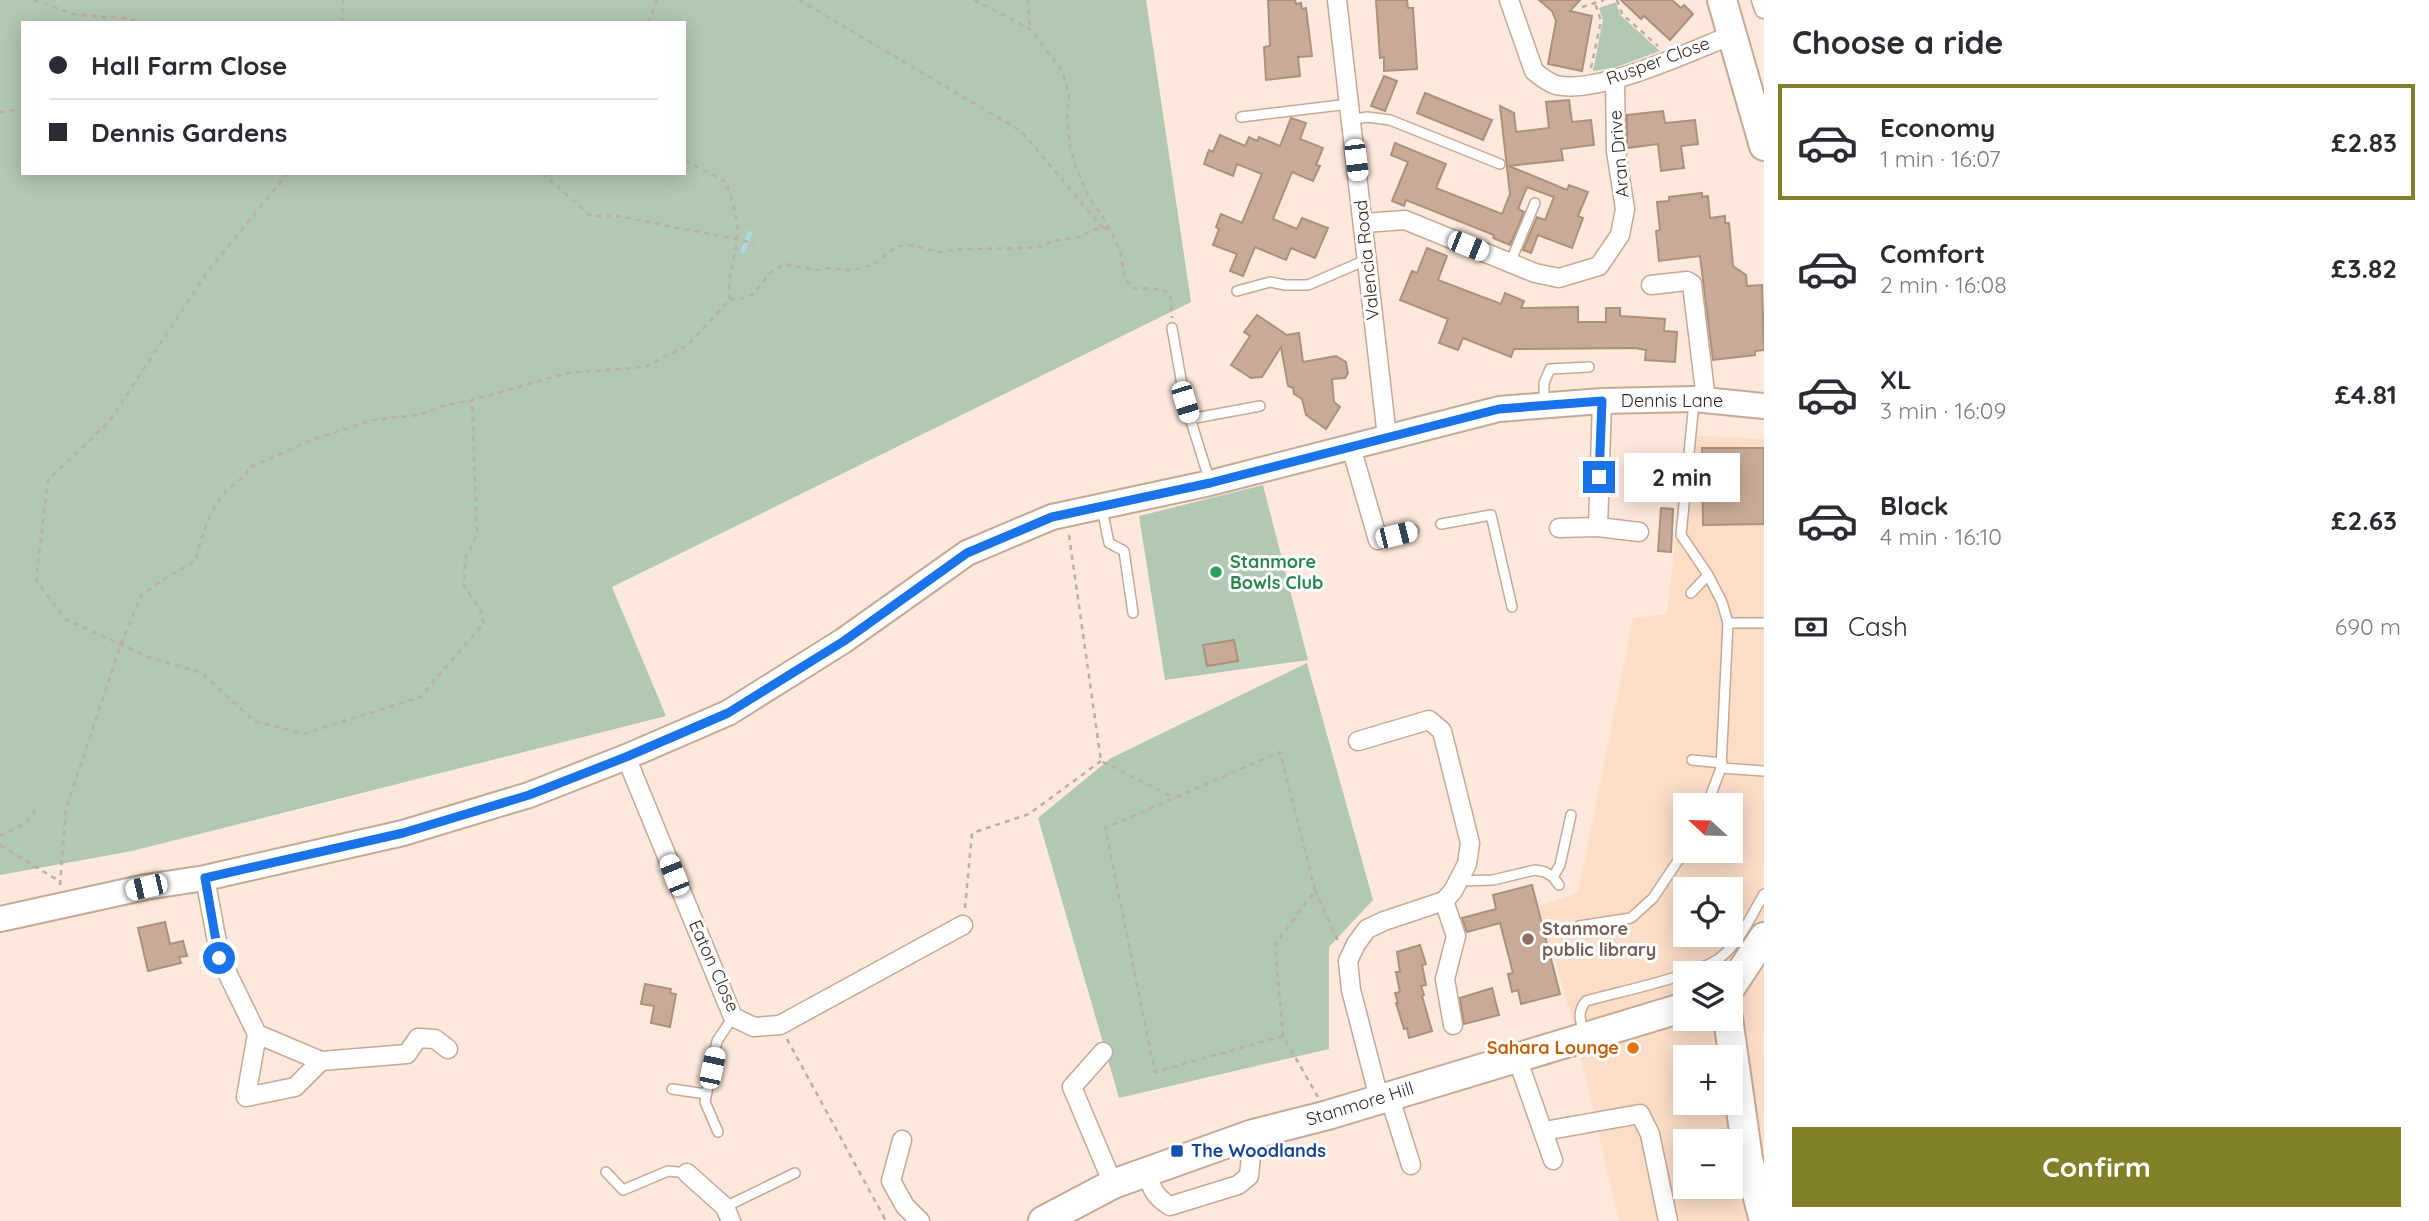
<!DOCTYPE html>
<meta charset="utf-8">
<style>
body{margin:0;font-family:Quicksand,sans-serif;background:#f2f2f3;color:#2b2b33;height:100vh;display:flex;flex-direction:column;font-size:26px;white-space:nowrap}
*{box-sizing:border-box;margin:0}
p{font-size:23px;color:#7c7c81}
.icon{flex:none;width:38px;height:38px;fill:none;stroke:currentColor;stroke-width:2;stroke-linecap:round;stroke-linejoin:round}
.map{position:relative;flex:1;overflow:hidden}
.side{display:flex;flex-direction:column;background:#fff;width:665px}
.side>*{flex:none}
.guide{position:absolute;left:21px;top:21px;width:665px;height:154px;border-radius:0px;box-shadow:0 4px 18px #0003;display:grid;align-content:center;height:154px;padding:0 28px;background:#fff}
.needle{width:46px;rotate:292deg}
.buttons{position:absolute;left:1673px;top:793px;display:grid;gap:14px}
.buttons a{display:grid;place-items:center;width:70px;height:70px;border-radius:0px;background:#fff;box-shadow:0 4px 18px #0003;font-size:35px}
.end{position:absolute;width:32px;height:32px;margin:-16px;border:9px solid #1a73e8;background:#fff;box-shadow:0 0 0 4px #fff}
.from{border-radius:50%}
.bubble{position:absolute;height:49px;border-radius:0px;background:#fff;box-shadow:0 4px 18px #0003;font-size:23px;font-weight:700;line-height:49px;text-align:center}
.car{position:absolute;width:21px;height:42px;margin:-21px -10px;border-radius:9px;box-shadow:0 0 5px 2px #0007;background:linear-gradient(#fff 24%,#345 0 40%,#fff 0 76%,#345 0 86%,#fff 0)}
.guide b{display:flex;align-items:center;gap:24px;height:66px;font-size:26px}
.guide b+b{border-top:2px solid #e1e1e2}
.guide i{width:18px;height:18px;background:#2b2b33}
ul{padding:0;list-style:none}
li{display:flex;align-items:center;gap:21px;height:116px;margin:0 14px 10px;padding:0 14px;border:4px solid transparent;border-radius:0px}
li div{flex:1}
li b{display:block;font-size:26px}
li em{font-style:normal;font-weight:700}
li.selected{border-color:#817f28}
li>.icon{width:63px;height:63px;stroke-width:1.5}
h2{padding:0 28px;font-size:32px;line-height:84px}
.pay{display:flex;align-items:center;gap:18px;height:77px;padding:0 28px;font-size:26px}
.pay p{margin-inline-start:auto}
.cta{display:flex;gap:14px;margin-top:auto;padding:14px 28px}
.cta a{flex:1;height:80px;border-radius:0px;background:#817f28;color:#fff;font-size:28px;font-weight:700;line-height:80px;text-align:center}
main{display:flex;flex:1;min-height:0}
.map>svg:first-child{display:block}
.built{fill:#fbddc8;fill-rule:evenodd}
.green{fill:#b1c8b2;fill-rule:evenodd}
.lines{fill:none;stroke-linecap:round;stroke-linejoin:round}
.stream{stroke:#afd7e5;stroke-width:4.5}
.building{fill:#c8ab96;stroke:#ad907c;stroke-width:2}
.lane-casing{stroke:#c6a894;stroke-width:12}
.street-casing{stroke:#c6a894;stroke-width:21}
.secondary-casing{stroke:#c6a894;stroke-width:28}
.primary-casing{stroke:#c6a894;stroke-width:32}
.path{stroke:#beada1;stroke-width:2.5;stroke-dasharray:5 5;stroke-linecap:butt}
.lane{stroke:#fff;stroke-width:9}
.street{stroke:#fff;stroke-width:18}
.secondary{stroke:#fff;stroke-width:24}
.primary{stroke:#fff;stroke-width:28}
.route{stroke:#1a73e8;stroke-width:9}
.leisure-dot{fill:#2e9e5b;stroke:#fff;stroke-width:2.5}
.education-dot{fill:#8d6e63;stroke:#fff;stroke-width:2.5}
.food-dot{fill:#e8710a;stroke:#fff;stroke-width:2.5}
.transit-dot{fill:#1a4fb4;stroke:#fff;stroke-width:2.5}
.labels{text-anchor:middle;stroke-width:6;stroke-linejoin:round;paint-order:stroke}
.street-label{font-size:18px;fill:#352921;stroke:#fff}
.leisure-label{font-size:18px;font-weight:bold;fill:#27864d;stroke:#fff;text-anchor:start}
.education-label{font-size:18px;font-weight:bold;fill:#785e54;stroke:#fff;text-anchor:start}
.food-label{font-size:18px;font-weight:bold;fill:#c56008;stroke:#fff;text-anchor:end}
.transit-label{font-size:18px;font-weight:bold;fill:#164399;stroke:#fff;text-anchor:start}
</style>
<main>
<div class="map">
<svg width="1764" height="1221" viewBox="0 0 1764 1221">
<rect width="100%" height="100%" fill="#fce9dc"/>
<!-- built -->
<path class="built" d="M1687,435L1764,439V1221H1619L1572,1019L1539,906L1578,893L1633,618L1667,614ZM1685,805H1731V850H1685ZM1685,889H1731V934H1685ZM1685,973H1731V1018H1685ZM1685,1057H1731V1102H1685ZM1685,1141H1731V1186H1685Z"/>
<!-- green -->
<g class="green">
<path d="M0,0H1146L1191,302L612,587L666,716L132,851L0,875ZM23,23H684V173H23Z"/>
<polygon points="1616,2 1620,15 1660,51 1614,68 1593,71 1603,20 1599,8"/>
<polygon points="1263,485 1308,660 1165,680 1139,516"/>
<polygon points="1307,663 1373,900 1329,947 1329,1049 1119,1098 1038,818 1111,758"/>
</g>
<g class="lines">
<!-- stream -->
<polyline class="stream" points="743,251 750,233"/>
</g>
<!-- building -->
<g class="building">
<polygon points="1268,0 1295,0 1296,4 1301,3 1302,9 1306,8 1312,56 1298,57 1300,76 1266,80 1264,47 1270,46"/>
<polygon points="1376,0 1407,0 1408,8 1413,8 1417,69 1384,71 1384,57 1380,58"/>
<polygon points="1539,0 1580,0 1570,11 1592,16 1582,71 1548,64 1556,21 1552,11"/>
<polygon points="1621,0 1672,0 1681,8 1684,5 1693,14 1670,40 1644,16 1641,19"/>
<polygon points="1384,76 1397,81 1385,111 1371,106"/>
<polygon points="1425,93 1492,120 1483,140 1417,113"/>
<polygon points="1569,100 1572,122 1591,120 1594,145 1561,149 1563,160 1509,166 1567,190 1569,185 1588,192 1578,216 1583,218 1572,248 1538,235 1531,253 1523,250 1537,217 1545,220 1554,197 1527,187 1518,209 1524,212 1510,245 1493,238 1494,235 1406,200 1404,206 1392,201 1408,162 1391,155 1395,143 1446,164 1436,188 1502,214 1510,194 1500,106 1514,113 1516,132 1549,128 1546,102"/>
<polygon points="1663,111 1665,123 1695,120 1698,144 1681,146 1684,168 1661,171 1658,144 1627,148 1627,115"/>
<polygon points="1291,118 1306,123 1300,139 1323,148 1316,165 1320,166 1313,181 1292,172 1273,219 1297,229 1302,218 1328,228 1315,258 1291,248 1286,260 1255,247 1243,276 1230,271 1237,254 1213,245 1219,229 1216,227 1221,214 1242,223 1262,174 1237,164 1233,176 1204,164 1209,150 1213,152 1220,135 1245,146 1249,137 1257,141 1259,137 1280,146"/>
<polygon points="1702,193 1702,197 1708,196 1710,218 1725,216 1725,223 1729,223 1733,266 1746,275 1747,286 1762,285 1764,350 1755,351 1755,355 1713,360 1700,256 1659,261 1656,231 1660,230 1657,202 1669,201 1669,197"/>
<polygon points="1427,248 1447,256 1438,280 1501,304 1505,293 1524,301 1521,308 1578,307 1578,322 1606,322 1606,308 1620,308 1620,316 1665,319 1664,331 1677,332 1675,362 1645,360 1646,350 1635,348 1514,349 1511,357 1463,338 1458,350 1439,343 1448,319 1400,300 1412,271 1417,273"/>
<polygon points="1257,315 1287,335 1299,333 1303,362 1336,356 1346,362 1348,373 1345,378 1332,379 1334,402 1340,407 1326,429 1306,415 1302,399 1294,394 1293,388 1288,386 1281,347 1262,377 1251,378 1231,365 1250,336 1244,332"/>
<polygon points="1702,448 1764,448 1764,524 1703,525"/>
<polygon points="1661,508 1673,509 1671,552 1658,551"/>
<polygon points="1234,640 1238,661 1207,666 1203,645"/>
<polygon points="1532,885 1560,994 1521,1004 1518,990 1512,992 1508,974 1513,973 1500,923 1467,932 1462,918 1496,909 1493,895"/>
<polygon points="165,922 170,944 183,941 187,956 179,957 181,963 148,971 138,928"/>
<polygon points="1420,945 1426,964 1422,965 1426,985 1421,986 1424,995 1422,996 1432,1031 1409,1038 1407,1028 1404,1029 1396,1003 1398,1003 1395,993 1400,992 1396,972 1400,972 1397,952"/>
<polygon points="645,984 671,989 670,993 676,994 670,1027 651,1023 654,1006 641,1004"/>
<polygon points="1492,988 1499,1015 1464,1024 1460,998"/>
</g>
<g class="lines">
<defs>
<g id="lane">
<polyline points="1241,117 1349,104"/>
<polyline points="1351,120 1367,117 1390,120 1500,164"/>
<polyline points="1510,263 1535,203"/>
<polyline points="1237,291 1270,282 1285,285 1308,285 1366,260"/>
<polyline points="1172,328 1185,402 1210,482"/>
<polyline points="1694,402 1681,535 1708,575 1722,602 1728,623 1721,768 1764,771"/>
<polyline points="1544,404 1544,383 1550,369 1589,367"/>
<polyline points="1190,419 1260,406"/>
<polyline points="1102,509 1109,543 1124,551 1133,613"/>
<polyline points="1441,524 1491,515 1512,607"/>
<polyline points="1378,540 1414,530"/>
<polyline points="1691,593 1708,575"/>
<polyline points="1728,623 1764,623"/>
<polyline points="1692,760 1722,763"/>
<polyline points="1707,805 1721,768"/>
<polyline points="1553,877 1560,865 1571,815"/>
<polyline points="1459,881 1493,880 1535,870 1545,872 1553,877 1559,885"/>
<polyline points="1579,926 1631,918 1653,898 1685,850"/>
<path d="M1584,1033C1580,1020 1577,1012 1586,1001C1621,991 1694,977 1721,957C1740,942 1752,914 1764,894"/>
<polyline points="672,1089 706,1094"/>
<polyline points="718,1132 705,1102 717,1041 733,1017"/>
<polyline points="606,1172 623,1190 668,1171 687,1173"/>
<polyline points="725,1207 795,1173"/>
</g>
<g id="street">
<polyline points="1337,0 1387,437"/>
<path d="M1509,0L1534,71C1541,77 1547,82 1556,85C1598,95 1691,51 1732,35"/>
<polyline points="1761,0 1764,9"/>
<polyline points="1364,223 1405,220 1535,273 1559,278 1599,266 1620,235 1625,209 1616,151 1615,80"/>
<polyline points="1651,285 1687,281 1692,284 1706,400"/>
<polyline points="1351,447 1378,540"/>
<polyline points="1598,527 1602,401"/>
<polyline points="1559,528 1598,527 1639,532"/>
<polyline points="1358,741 1429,720 1442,731 1470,843 1467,864 1453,891 1444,901 1384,921 1367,929 1356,944 1348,961 1351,990 1379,1098"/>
<polyline points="626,757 733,1017 754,1027 780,1025 963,925"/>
<polyline points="205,878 220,958 257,1034 321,1061 295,1087 246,1097 257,1034"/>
<polyline points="1444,901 1456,936 1445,979 1453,1025"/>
<polyline points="1103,1052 1072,1087 1113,1184"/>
<polyline points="1517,1058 1553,1160"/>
<polyline points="321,1061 407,1054 418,1038 435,1039 448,1049"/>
<polyline points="1389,1095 1411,1165"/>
<polyline points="1544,1131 1640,1114 1650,1134 1668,1221"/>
<polyline points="902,1140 891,1181 905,1206 920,1221"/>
<path d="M1148,1170C1150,1188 1155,1197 1170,1206L1238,1185L1249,1176L1253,1134"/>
<polyline points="687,1173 725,1207 731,1221"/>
</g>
<polyline id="secondary" points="0,919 146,887 205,878 403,833 529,795 626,757 728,713 843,641 967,553 1052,517 1210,483 1499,409 1602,401 1694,399 1764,406"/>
<g id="primary">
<polyline points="1722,0 1764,146"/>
<polyline points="1731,987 1764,937"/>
<polyline points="1728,1018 1748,1159 1764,1221"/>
<polyline points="1043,1221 1113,1184 1253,1134 1328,1115 1685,1007"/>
</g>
</defs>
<!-- lane casing -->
<use href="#lane" class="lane-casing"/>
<!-- street casing -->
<use href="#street" class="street-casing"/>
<!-- secondary casing -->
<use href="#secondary" class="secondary-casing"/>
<!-- primary casing -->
<use href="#primary" class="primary-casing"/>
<!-- path -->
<g class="path">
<polyline points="34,0 73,14 131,19 138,23"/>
<polyline points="799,0 1021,131 1102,227"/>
<polyline points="974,0 1030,29 1062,71 1069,95 1067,116 1070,146 1076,168 1090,199 1105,220 1120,250 1125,280 1134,288 1160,289 1170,294 1172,318"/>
<polyline points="1028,0 1030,29"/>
<polyline points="1617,0 1622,14 1658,46"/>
<polyline points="1582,7 1604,0"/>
<polyline points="342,23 343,0"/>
<polyline points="648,23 657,0"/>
<polyline points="1591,68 1601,21 1594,0"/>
<polyline points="0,112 23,109"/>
<polyline points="288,173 208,271 109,422 48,480 36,580 65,619 149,657 202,673 254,721 304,734 420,697 484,623 480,609 464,586 465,559 477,534 472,400"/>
<polyline points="542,173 591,216 618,216 755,243"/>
<polyline points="730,299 738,300 753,294 771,272 785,264 816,270 831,268 852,270 873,265 897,246 908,245 940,252 959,249 1028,248 1044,246 1052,241 1081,237 1092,230 1102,227 1110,231"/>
<polyline points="1069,535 1101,761 1175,798"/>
<polyline points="0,836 26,823 38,807"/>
<polyline points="0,845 59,881"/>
<path d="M60,885L66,808L121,644L141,596L161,581L195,561C204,529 213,494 245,477L248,468L312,440L372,420L418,415L446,405L472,400L568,373L645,367L688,345L730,299C727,275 735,261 737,238C739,218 732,201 726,182L684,160"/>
<polyline points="1315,890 1338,941"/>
<polyline points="965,908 972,833 1029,814 1101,761"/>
<polyline points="1283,1036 1155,1072 1105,828 1280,752 1315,890 1275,945 1283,1036 1318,1097"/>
<polyline points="787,1039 886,1221"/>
</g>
<!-- lane -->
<use href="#lane" class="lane"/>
<!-- street -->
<use href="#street" class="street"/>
<!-- secondary -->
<use href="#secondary" class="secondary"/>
<!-- primary -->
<use href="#primary" class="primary"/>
</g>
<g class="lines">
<!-- route -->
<polyline class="route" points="219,958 205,878 403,833 529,795 626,757 728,713 844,641 967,553 1052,517 1210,483 1499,409 1602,401 1599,477"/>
</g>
<!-- markers -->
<circle class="leisure-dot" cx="1216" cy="572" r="7"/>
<circle class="education-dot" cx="1528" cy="939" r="7"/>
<circle class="food-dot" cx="1633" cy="1048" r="7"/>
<rect class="transit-dot" x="1170" y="1144" width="14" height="14" rx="3.5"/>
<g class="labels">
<!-- street labels -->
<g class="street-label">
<text transform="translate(1658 61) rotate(-20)" y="6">Rusper Close</text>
<text transform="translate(1619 154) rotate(-95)" y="6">Aran Drive</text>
<text transform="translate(1367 260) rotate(-96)" y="6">Valencia Road</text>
<text x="1672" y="407">Dennis Lane</text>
<text transform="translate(714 966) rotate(66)" y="6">Eaton Close</text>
<text transform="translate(1360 1104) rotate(-17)" y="6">Stanmore Hill</text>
</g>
<!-- leisure labels -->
<g class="leisure-label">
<text x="1230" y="568">Stanmore<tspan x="1230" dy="21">Bowls Club</tspan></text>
</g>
<!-- education labels -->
<g class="education-label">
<text x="1542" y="935">Stanmore<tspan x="1542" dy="21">public library</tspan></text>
</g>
<!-- food labels -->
<g class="food-label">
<text x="1619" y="1054">Sahara Lounge</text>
</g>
<!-- transit labels -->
<g class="transit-label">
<text x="1191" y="1157">The Woodlands</text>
</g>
</g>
</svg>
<div class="buttons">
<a><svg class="needle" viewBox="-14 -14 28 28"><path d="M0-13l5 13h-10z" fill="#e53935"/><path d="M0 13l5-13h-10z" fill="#7c7c81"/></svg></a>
<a><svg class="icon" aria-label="locate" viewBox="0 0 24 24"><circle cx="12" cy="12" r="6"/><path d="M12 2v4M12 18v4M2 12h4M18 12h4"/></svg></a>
<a><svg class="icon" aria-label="layers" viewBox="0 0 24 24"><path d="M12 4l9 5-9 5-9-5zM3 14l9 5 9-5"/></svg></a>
<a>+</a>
<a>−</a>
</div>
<i class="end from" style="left:219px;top:958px"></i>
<i class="end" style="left:1599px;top:477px"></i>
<div class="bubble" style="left:1624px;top:453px;width:116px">2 min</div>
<i class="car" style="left:1356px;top:160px;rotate:173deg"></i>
<i class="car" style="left:1468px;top:246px;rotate:112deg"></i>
<i class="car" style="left:1185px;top:402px;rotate:163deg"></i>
<i class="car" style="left:1396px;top:535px;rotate:76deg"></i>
<i class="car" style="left:674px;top:875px;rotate:338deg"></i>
<i class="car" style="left:146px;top:887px;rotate:257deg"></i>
<i class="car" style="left:712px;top:1068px;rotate:12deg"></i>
<div class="guide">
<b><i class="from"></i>Hall Farm Close</b>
<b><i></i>Dennis Gardens</b>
</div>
</div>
<section class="side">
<h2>Choose a ride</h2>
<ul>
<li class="selected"><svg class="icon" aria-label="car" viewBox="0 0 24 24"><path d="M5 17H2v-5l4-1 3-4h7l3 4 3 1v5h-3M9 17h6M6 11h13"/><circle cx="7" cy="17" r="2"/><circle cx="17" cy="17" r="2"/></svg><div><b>Economy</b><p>1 min · 16:07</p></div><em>£2.83</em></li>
<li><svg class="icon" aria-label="car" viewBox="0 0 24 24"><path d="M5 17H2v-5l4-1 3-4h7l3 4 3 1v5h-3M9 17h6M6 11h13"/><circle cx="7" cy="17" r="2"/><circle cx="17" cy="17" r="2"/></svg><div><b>Comfort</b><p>2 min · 16:08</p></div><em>£3.82</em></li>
<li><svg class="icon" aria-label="car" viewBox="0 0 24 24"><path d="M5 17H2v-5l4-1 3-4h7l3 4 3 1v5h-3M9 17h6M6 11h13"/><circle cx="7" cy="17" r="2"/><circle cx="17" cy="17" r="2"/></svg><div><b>XL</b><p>3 min · 16:09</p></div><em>£4.81</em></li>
<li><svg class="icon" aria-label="car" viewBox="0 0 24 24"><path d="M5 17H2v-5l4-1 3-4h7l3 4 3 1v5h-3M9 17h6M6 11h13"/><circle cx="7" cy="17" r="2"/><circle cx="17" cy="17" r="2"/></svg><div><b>Black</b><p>4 min · 16:10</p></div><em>£2.63</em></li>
</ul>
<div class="pay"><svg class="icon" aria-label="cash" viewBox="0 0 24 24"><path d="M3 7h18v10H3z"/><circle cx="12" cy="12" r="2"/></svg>Cash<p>690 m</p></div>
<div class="cta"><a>Confirm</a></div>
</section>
</main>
